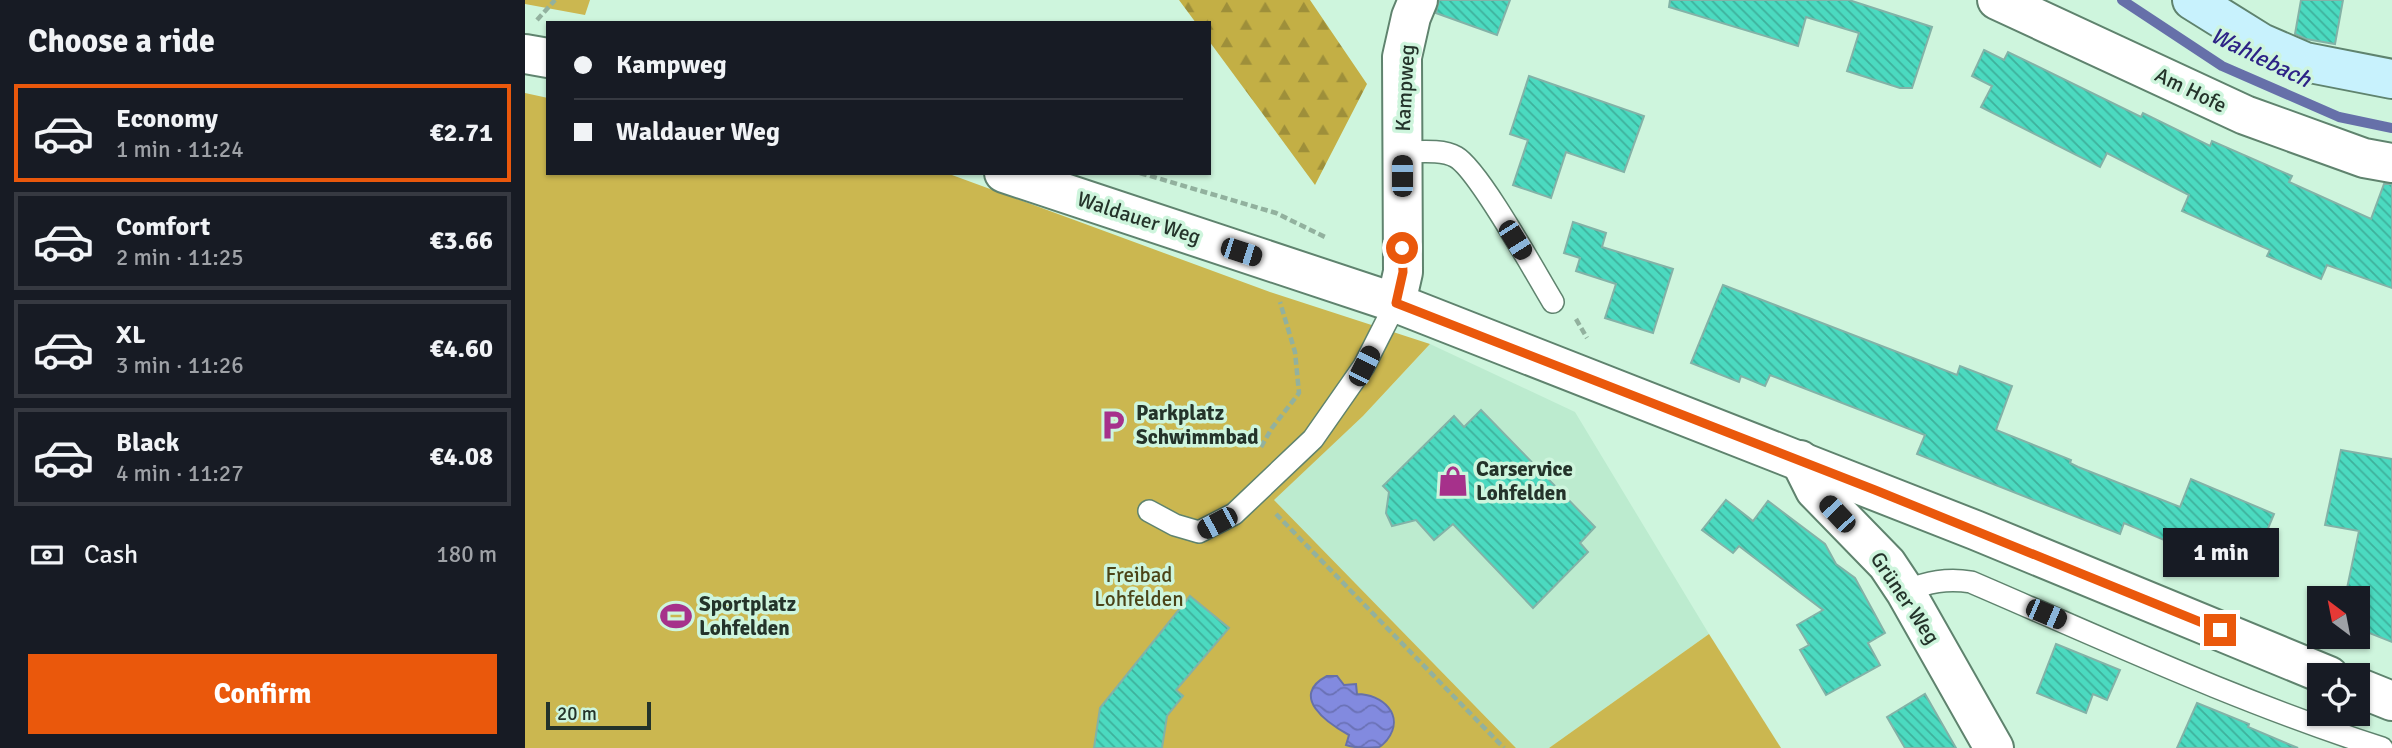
<!DOCTYPE html>
<meta charset="utf-8">
<style>
body{margin:0;font-family:Signika,sans-serif;background:#242831;color:#f1f3f6;height:100vh;display:flex;flex-direction:column;font-size:26px;white-space:nowrap}
*{box-sizing:border-box;margin:0}
p{font-size:23px;color:#9ea1a6}
.icon{flex:none;width:38px;height:38px;fill:none;stroke:currentColor;stroke-width:2;stroke-linecap:round;stroke-linejoin:round}
.map{position:relative;flex:1;overflow:hidden}
.details{display:flex;flex-direction:column;background:#171b24;width:525px}
.details>*{flex:none}
.banner{position:absolute;left:21px;top:21px;width:665px;height:154px;border-radius:0px;box-shadow:0 2px 5px #0004;display:grid;align-content:center;height:154px;padding:0 28px;background:#171b24}
.needle{width:46px;rotate:328deg}
.buttons{position:absolute;left:1782px;top:586px;display:grid;gap:14px}
.buttons a{display:grid;place-items:center;width:63px;height:63px;border-radius:0px;background:#171b24;box-shadow:0 2px 5px #0004;font-size:35px}
.scale{position:absolute;left:21px;bottom:18px;width:105px;box-sizing:border-box;padding-left:7px;border:4px solid #24332a;border-top:0;font-size:19px;line-height:24px;white-space:nowrap;color:#24332a;-webkit-text-stroke:5px #cef5dd;paint-order:stroke}
.end{position:absolute;width:32px;height:32px;margin:-16px;border:9px solid #ea580c;background:#fff;box-shadow:0 0 0 4px #fff}
.from{border-radius:50%}
.bubble{position:absolute;height:49px;border-radius:0px;background:#171b24;box-shadow:0 2px 5px #0004;font-size:23px;font-weight:700;line-height:49px;text-align:center}
.car{position:absolute;width:21px;height:42px;margin:-21px -10px;border-radius:9px;box-shadow:0 0 5px 2px #0007;background:linear-gradient(#222 24%,#8ab4d8 0 40%,#222 0 76%,#8ab4d8 0 86%,#222 0)}
.banner b{display:flex;align-items:center;gap:24px;height:66px;font-size:26px}
.banner b+b{border-top:2px solid #363941}
.banner i{width:18px;height:18px;background:#f1f3f6}
ul{padding:0;list-style:none}
li{display:flex;align-items:center;gap:21px;height:98px;margin:0 14px 10px;padding:0 14px;border:4px solid #363941;border-radius:0px}
li div{flex:1}
li b{display:block;font-size:26px}
li em{font-style:normal;font-weight:700}
li.current{border-color:#ea580c}
li>.icon{width:63px;height:63px;stroke-width:1.5}
h2{padding:0 28px;font-size:32px;line-height:84px}
.pay{display:flex;align-items:center;gap:18px;height:77px;padding:0 28px;font-size:26px}
.pay p{margin-inline-start:auto}
.action{display:flex;gap:14px;margin-top:auto;padding:14px 28px}
.action a{flex:1;height:80px;border-radius:0px;background:#ea580c;color:#fff;font-size:28px;font-weight:700;line-height:80px;text-align:center}
main{display:flex;flex:1;min-height:0}
.map>svg:first-child{display:block}
.built{fill:#bcebcf}
.green{fill:#cbb750}
.forest{fill:url(#forest-firs)}
.water{fill:url(#water-waves);stroke:#6670a9;stroke-width:2}
.lines{fill:none;stroke-linecap:round;stroke-linejoin:round}
.stream{stroke:#6670a9;stroke-width:10}
.building{fill:url(#building-back-hatch);stroke:#83b2a7;stroke-width:2}
.service-casing{stroke:#5f836e;stroke-width:24}
.minor-casing{stroke:#5f836e;stroke-width:42}
.tertiary-casing{stroke:#5f836e;stroke-width:42}
.secondary-casing{stroke:#5f836e;stroke-width:42}
.path{stroke:#92b19e;stroke-width:4.5;stroke-dasharray:7 3.5;stroke-linecap:butt}
.service{stroke:#fff;stroke-width:21}
.minor{stroke:#fff;stroke-width:38}
.tertiary{stroke:#fff;stroke-width:38}
.secondary{stroke:#c8f2fd;stroke-width:38}
.route{stroke:#ea580c;stroke-width:9}
.labels{text-anchor:middle;stroke-width:7;stroke-linejoin:round;paint-order:stroke}
.street-label{font-size:21px;fill:#24332a;stroke:#cef5dd}
.poi-label{font-size:21px;font-weight:bold;fill:#24332a;stroke:#cef5dd;text-anchor:start}
.park-label{font-size:21px;fill:#4b4317;stroke:#cef5dd}
.water-label{font-size:23px;font-style:italic;fill:#2d2386;stroke:#cef5dd}
</style>
<main>
<section class="details">
<h2>Choose a ride</h2>
<ul>
<li class="current"><svg class="icon" aria-label="car" viewBox="0 0 24 24"><path d="M5 17H2v-5l4-1 3-4h7l3 4 3 1v5h-3M9 17h6M6 11h13"/><circle cx="7" cy="17" r="2"/><circle cx="17" cy="17" r="2"/></svg><div><b>Economy</b><p>1 min · 11:24</p></div><em>€2.71</em></li>
<li><svg class="icon" aria-label="car" viewBox="0 0 24 24"><path d="M5 17H2v-5l4-1 3-4h7l3 4 3 1v5h-3M9 17h6M6 11h13"/><circle cx="7" cy="17" r="2"/><circle cx="17" cy="17" r="2"/></svg><div><b>Comfort</b><p>2 min · 11:25</p></div><em>€3.66</em></li>
<li><svg class="icon" aria-label="car" viewBox="0 0 24 24"><path d="M5 17H2v-5l4-1 3-4h7l3 4 3 1v5h-3M9 17h6M6 11h13"/><circle cx="7" cy="17" r="2"/><circle cx="17" cy="17" r="2"/></svg><div><b>XL</b><p>3 min · 11:26</p></div><em>€4.60</em></li>
<li><svg class="icon" aria-label="car" viewBox="0 0 24 24"><path d="M5 17H2v-5l4-1 3-4h7l3 4 3 1v5h-3M9 17h6M6 11h13"/><circle cx="7" cy="17" r="2"/><circle cx="17" cy="17" r="2"/></svg><div><b>Black</b><p>4 min · 11:27</p></div><em>€4.08</em></li>
</ul>
<div class="pay"><svg class="icon" aria-label="cash" viewBox="0 0 24 24"><path d="M3 7h18v10H3z"/><circle cx="12" cy="12" r="2"/></svg>Cash<p>180 m</p></div>
<div class="action"><a>Confirm</a></div>
</section>
<div class="map">
<svg width="1867" height="748" viewBox="0 0 1867 748">
<defs>
<pattern id="forest-firs" width="22" height="20" patternUnits="userSpaceOnUse" patternTransform="scale(1.75)"><rect width="22" height="20" fill="#c3af45"/><path d="M5 1l3.5 6h-7zM16 11l3.5 6h-7z" fill="#9e8f3a"/></pattern>
<pattern id="water-waves" width="16" height="10" patternUnits="userSpaceOnUse" patternTransform="scale(1.75)"><rect width="16" height="10" fill="#828adf"/><path d="M0 5q4-4 8 0t8 0" fill="none" stroke="#6a71b5"/></pattern>
<pattern id="building-back-hatch" width="6" height="6" patternUnits="userSpaceOnUse" patternTransform="scale(1.75)"><rect width="6" height="6" fill="#4bdac0"/><path d="M-1 5l2 2M0 0l6 6M5-1l2 2" fill="none" stroke="#3eb19c"/></pattern>
</defs>
<rect width="100%" height="100%" fill="#cef5dd"/>
<!-- built -->
<polygon class="built" points="905,344 1050,412 1184,634 1024,748 991,748 748,500 838,416"/>
<!-- green -->
<g class="green">
<polygon points="0,0 65,0 60,15 0,4"/>
<polygon points="0,93 23,98 23,173 415,173 427,175 745,292 905,344 838,416 749,500 991,748 0,748"/>
<polygon points="1184,634 1256,748 1024,748"/>
</g>
<!-- forest -->
<polygon class="forest" points="654,0 785,0 842,84 790,185 684,41 684,23 671,23"/>
<!-- water -->
<path class="water" d="M802,676H812L819,685L831,684L832,694C857,694 881,715 862,740C859,743 857,746 854,747C844,748 830,748 821,745L824,735C802,723 764,696 802,676Z"/>
<g class="lines">
<!-- stream -->
<polyline class="stream" points="1597,0 1697,66 1814,117 1867,128"/>
</g>
<!-- building -->
<g class="building">
<polygon points="914,0 985,0 972,35 911,13"/>
<polygon points="1145,0 1324,0 1407,27 1387,88 1375,88 1322,71 1334,33 1281,17 1273,46 1144,7"/>
<polygon points="1776,0 1818,0 1810,44 1781,39 1770,34"/>
<polygon points="1459,50 1479,60 1483,52 1616,117 1618,113 1685,146 1687,141 1767,176 1764,182 1846,219 1859,184 1867,184 1867,288 1802,265 1796,279 1742,256 1745,250 1657,211 1664,195 1582,153 1575,167 1456,107 1467,86 1447,76"/>
<polygon points="1004,76 1119,116 1099,172 1041,152 1026,198 988,185 1003,140 985,134"/>
<polygon points="1048,222 1081,233 1077,247 1148,269 1128,333 1080,318 1091,284 1051,271 1055,258 1039,253"/>
<polygon points="1198,285 1432,375 1435,366 1487,386 1471,430 1546,460 1545,463 1553,467 1655,507 1666,479 1749,514 1732,555 1722,551 1713,571 1599,523 1595,534 1392,454 1400,435 1245,375 1240,386 1216,376 1214,382 1166,363"/>
<polygon points="956,410 1070,527 1055,543 1063,552 1008,608 928,524 909,540 891,520 867,526 861,513 864,492 858,486 929,416 939,427"/>
<polygon points="1816,450 1867,459 1867,642 1832,628 1832,598 1820,598 1834,531 1800,525"/>
<polygon points="1201,500 1228,521 1243,501 1300,544 1311,564 1330,578 1360,633 1343,643 1355,665 1301,695 1275,650 1284,645 1272,625 1298,610 1214,546 1208,553 1177,530"/>
<polygon points="665,596 704,628 651,690 658,696 642,716 637,748 569,748 575,708"/>
<polygon points="1531,644 1595,670 1582,700 1568,694 1561,713 1512,693"/>
<polygon points="1400,694 1431,748 1380,748 1362,717"/>
<polygon points="1672,703 1724,724 1723,727 1773,748 1652,748"/>
</g>
<g class="lines">
<defs>
<g id="service">
<path d="M877,152C893,152 917,149 931,157C954,170 1011,274 1028,302"/>
<polyline points="624,511 650,525 674,532 709,514 788,439 839,366 871,303"/>
<path d="M1380,591C1403,582 1422,578 1446,582C1581,640 1716,703 1857,748"/>
</g>
<g id="minor">
<polyline points="1472,0 1720,115 1839,158 1867,163"/>
<polyline points="871,303 878,272 877,57 886,17 893,0"/>
<polyline points="1275,460 1290,490 1362,564 1380,591 1469,748"/>
</g>
<g id="tertiary">
<polyline points="0,54 23,58"/>
<polyline points="479,173 871,303 1450,530 1804,676"/>
<polyline points="1832,687 1867,701"/>
</g>
<polyline id="secondary" points="1667,0 1736,43 1780,62 1867,79"/>
</defs>
<!-- service casing -->
<use href="#service" class="service-casing"/>
<!-- minor casing -->
<use href="#minor" class="minor-casing"/>
<!-- tertiary casing -->
<use href="#tertiary" class="tertiary-casing"/>
<!-- secondary casing -->
<use href="#secondary" class="secondary-casing"/>
<!-- path -->
<g class="path">
<polyline points="12,20 30,0"/>
<polyline points="615,173 751,213 802,238"/>
<polyline points="1051,319 1062,338"/>
<polyline points="736,447 747,428 774,393 770,352 755,302"/>
<polyline points="751,514 979,748"/>
</g>
<!-- service -->
<use href="#service" class="service"/>
<!-- minor -->
<use href="#minor" class="minor"/>
<!-- tertiary -->
<use href="#tertiary" class="tertiary"/>
<!-- secondary -->
<use href="#secondary" class="secondary"/>
</g>
<g class="lines">
<!-- route -->
<polyline class="route" points="877,248 878,272 871,303 1350,490 1695,630"/>
</g>
<!-- icons -->
<defs>
<symbol id="parking-bare" viewBox="-9 -9 18 18"><path d="M-3.5-5.5H1a3.5 3.5 0 0 1 0 7H-1V5.5H-3.5ZM-1-3.4V-.6H.8a1.4 1.4 0 0 0 0-2.8Z" fill="#a6318b" stroke="#cef5dd" stroke-width="2.5" paint-order="stroke"/></symbol>
<symbol id="shop-bare" viewBox="-9 -9 18 18"><path d="M-5-2.5h2.3a2.7 3.5 0 0 1 5.4 0H5L5.5 6h-11ZM-1.5-2.5h3a1.5 2.3 0 0 0-3 0Z" fill="#a6318b" stroke="#cef5dd" stroke-width="2.5" paint-order="stroke"/></symbol>
<symbol id="stadium-bare" viewBox="-9 -9 18 18"><path d="M0-5a6.5 5 0 1 0 0 10a6.5 5 0 1 0 0-10ZM-3.5-1.8h7v3.6h-7Z" fill="#a6318b" stroke="#cef5dd" stroke-width="2.5" paint-order="stroke"/></symbol>
</defs>
<g fill-rule="evenodd">
<use href="#parking-bare" x="566" y="403" width="44" height="44"/>
<use href="#shop-bare" x="906" y="459" width="44" height="44"/>
<use href="#stadium-bare" x="129" y="594" width="44" height="44"/>
</g>
<g class="labels">
<!-- street labels -->
<g class="street-label">
<text transform="translate(880 88) rotate(-87)" y="7">Kampweg</text>
<text transform="translate(1666 90) rotate(26)" y="7">Am Hofe</text>
<text transform="translate(614 218) rotate(18)" y="7">Waldauer Weg</text>
<text transform="translate(1380 598) rotate(56)" y="7">Grüner Weg</text>
</g>
<!-- poi labels -->
<g class="poi-label">
<text x="611" y="420">Parkplatz<tspan x="611" dy="24">Schwimmbad</tspan></text>
<text x="951" y="476">Carservice<tspan x="951" dy="24">Lohfelden</tspan></text>
<text x="174" y="611">Sportplatz<tspan x="174" dy="24">Lohfelden</tspan></text>
</g>
<!-- park labels -->
<g class="park-label">
<text x="614" y="582">Freibad<tspan x="614" dy="24">Lohfelden</tspan></text>
</g>
<!-- water labels -->
<g class="water-label">
<text transform="translate(1736 57) rotate(26)" y="8">Wahlebach</text>
</g>
</g>
</svg>
<div class="buttons">
<a><svg class="needle" viewBox="-14 -14 28 28"><path d="M0-13l5 13h-10z" fill="#e53935"/><path d="M0 13l5-13h-10z" fill="#9ea1a6"/></svg></a>
<a><svg class="icon" aria-label="locate" viewBox="0 0 24 24"><circle cx="12" cy="12" r="6"/><path d="M12 2v4M12 18v4M2 12h4M18 12h4"/></svg></a>
</div>
<div class="scale">20 m</div>
<i class="end from" style="left:877px;top:248px"></i>
<i class="end" style="left:1695px;top:630px"></i>
<div class="bubble" style="left:1638px;top:528px;width:116px">1 min</div>
<i class="car" style="left:877px;top:176px;rotate:0deg"></i>
<i class="car" style="left:990px;top:240px;rotate:148deg"></i>
<i class="car" style="left:716px;top:252px;rotate:108deg"></i>
<i class="car" style="left:839px;top:366px;rotate:27deg"></i>
<i class="car" style="left:1312px;top:514px;rotate:317deg"></i>
<i class="car" style="left:692px;top:523px;rotate:242deg"></i>
<i class="car" style="left:1521px;top:614px;rotate:113deg"></i>
<div class="banner">
<b><i class="from"></i>Kampweg</b>
<b><i></i>Waldauer Weg</b>
</div>
</div>
</main>
